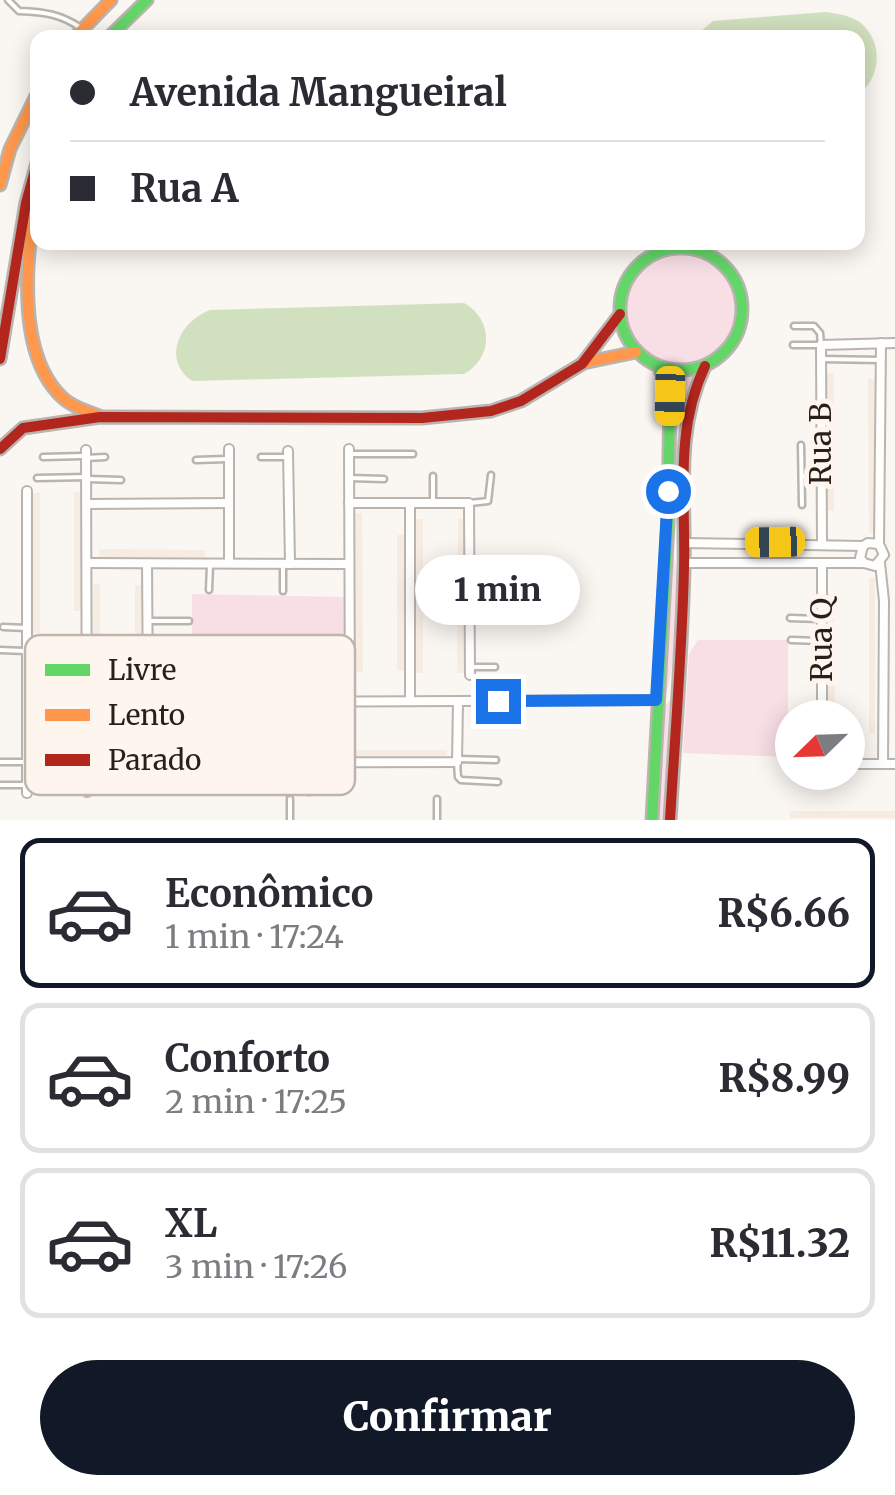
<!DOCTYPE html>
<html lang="pt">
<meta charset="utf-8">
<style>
body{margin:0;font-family:Merriweather,serif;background:#f7f7f7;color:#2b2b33;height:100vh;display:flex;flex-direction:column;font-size:38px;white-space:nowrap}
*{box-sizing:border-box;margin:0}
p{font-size:32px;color:#7c7c81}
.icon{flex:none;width:55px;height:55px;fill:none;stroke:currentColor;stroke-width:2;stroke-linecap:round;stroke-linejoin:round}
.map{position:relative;height:820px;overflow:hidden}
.drawer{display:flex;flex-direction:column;background:#fff;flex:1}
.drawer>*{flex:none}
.top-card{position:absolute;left:30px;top:30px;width:835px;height:220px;border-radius:20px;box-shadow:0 5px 25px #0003;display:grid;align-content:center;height:220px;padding:0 40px;background:#fff}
.needle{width:65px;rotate:247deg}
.tools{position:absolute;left:775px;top:700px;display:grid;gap:20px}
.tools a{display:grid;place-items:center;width:90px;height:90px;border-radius:50%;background:#fff;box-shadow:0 5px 25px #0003;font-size:50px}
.end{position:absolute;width:45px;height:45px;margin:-22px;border:12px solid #1a73e8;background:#fff;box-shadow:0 0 0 5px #fff}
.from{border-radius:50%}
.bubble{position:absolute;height:70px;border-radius:35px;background:#fff;box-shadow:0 5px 25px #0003;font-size:32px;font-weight:800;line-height:70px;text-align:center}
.car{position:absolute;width:30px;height:60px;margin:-30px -15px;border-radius:12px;box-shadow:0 0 8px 2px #0007;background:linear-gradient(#f5c518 24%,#345 0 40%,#f5c518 0 76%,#345 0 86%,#f5c518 0)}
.top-card b{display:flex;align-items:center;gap:35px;height:95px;font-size:38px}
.top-card b+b{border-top:2px solid #e1e1e2}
.top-card i{width:25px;height:25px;background:#2b2b33}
ul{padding:18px 0 0;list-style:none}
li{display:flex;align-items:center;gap:30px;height:150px;margin:0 20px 15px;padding:0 20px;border:5px solid #e1e1e2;border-radius:20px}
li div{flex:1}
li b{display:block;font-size:38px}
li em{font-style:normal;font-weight:800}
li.selected{border-color:#111827}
li>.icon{width:90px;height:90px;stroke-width:1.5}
.primary-button{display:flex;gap:20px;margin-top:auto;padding:20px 40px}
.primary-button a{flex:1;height:115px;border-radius:60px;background:#111827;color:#fff;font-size:40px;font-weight:800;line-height:115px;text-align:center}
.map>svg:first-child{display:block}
.built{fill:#f7ece2}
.green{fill:#f8dee5}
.water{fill:#d1e0be}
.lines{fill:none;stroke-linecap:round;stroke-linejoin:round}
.lane-casing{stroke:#bab4af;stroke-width:9}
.street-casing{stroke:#bab4af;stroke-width:12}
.fast-casing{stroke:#bab4af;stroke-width:15}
.slow-casing{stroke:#bab4af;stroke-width:15}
.jam-casing{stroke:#bab4af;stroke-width:15}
.lane{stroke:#fefefd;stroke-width:4}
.street{stroke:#fefefd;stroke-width:8}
.fast{stroke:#63d668;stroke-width:10}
.slow{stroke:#ff974d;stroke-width:10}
.jam{stroke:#b3261e;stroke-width:10}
.route{stroke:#1a73e8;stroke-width:12}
.labels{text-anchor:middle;stroke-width:10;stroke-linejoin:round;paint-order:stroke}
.street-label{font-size:30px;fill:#271f19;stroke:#fef5ee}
.key{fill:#fef5ee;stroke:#beb5ae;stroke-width:2.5}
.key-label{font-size:28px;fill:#271f19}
</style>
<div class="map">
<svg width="895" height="820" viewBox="0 0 895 820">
<rect width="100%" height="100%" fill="#faf6f2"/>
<!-- built -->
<g class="built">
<rect x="827" y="373" width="7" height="138"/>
<polygon points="868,379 875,379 876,533 869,533"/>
<rect x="74" y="492" width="7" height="119"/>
<rect x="33" y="493" width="7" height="140"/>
<polygon points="355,513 362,513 363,672 356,672"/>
<rect x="416" y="519" width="7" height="154"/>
<polygon points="458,519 464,519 464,673 457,673"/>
<rect x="397" y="535" width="7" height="136"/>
<polygon points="99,549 205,550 205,557 99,557"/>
<rect x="869" y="578" width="6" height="155"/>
<rect x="93" y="584" width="7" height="102"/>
<rect x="135" y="585" width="6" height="102"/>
<polygon points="827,594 834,594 835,717 828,717"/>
<rect x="286" y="750" width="161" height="6"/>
<rect x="790" y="811" width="105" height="7"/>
</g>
<!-- green -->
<g class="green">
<circle cx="681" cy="310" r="54"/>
<polygon points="693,376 681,408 679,551 675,379"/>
<path d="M672,553C683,568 674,675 666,693Z"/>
<polygon points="192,594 346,597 346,693 344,697 192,699"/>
<polygon points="698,640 788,640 788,757 683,753 689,654"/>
<polygon points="673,697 664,820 657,820 665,706"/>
</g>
<!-- water -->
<g class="water">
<path d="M826,12C839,14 855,16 864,26C883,46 880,77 860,93L858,94V38L694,37L713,21Z"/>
<path d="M464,303C493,319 494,357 464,374L192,381C161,359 180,321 210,310Z"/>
</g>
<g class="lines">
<defs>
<g id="lane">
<path d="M8,0L19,11C45,12 60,14 81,28"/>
<polyline points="793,345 821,345 820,333 814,326 794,326"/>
<polyline points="821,359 881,360"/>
<polyline points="801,445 802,505"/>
<polyline points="348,454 413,454"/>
<polyline points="43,457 83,456"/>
<polyline points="261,457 286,457"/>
<polyline points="86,458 105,457"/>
<polyline points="196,460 227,459"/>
<polyline points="433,476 433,501"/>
<polyline points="802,477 820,475"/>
<polyline points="37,478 87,477"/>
<polyline points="349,478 384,479"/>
<polyline points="87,479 121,480"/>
<polyline points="470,503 488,501 491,475"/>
<polyline points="471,572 501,572"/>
<polyline points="209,590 210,565"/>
<polyline points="283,591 283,566"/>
<polyline points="790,618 820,619"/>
<polyline points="148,621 189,621"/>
<polyline points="3,627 27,628"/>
<polyline points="791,640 821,641"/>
<polyline points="149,643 189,643"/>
<polyline points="0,650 25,651"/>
<polyline points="470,667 495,667"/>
<polyline points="210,671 210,702"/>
<polyline points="791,743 792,743"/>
<polyline points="457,759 496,760"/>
<polyline points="0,762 25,762"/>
<polyline points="457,763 458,777 461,780 498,782"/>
<polyline points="0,785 25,785"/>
<polyline points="287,792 287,763"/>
<polyline points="309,792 309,763"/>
<polyline points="290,799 290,820"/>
<polyline points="437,820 437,799"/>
</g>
<g id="street">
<polyline points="229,449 229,563"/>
<polyline points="349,449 350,701"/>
<polyline points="86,450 87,792"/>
<polyline points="288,451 290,564"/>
<polyline points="27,491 27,793"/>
<polyline points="349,503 469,503 470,675"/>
<polyline points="87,504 229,503"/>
<polyline points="410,504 410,699"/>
<polyline points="684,543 863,546"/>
<polyline points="822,543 821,345 895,343"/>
<polyline points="879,544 881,343"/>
<polyline points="88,563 349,564"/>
<polyline points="684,563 864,563 875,566 884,555 879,544 868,543 863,546 860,558 864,563"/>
<polyline points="880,563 884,601 883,764"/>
<polyline points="147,564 148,703"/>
<polyline points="27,643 87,644"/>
<polyline points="88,703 656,700"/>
<polyline points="273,704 274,763"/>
<polyline points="822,718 822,563"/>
<polyline points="88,763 457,762 458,701"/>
<polyline points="848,764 895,764"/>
</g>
<g id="fast">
<polyline points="108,38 147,0"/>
<circle cx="681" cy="309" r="61"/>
<polyline points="652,820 668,523 670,395 659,367"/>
</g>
<g id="slow">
<polyline points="74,38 111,0"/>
<polyline points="0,185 10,149 38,92"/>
<path d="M27,205C33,226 29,246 28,267C26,311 29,368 64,399C74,408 87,411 99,416"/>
<polyline points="583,363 636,352"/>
</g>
<g id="jam">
<polyline points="0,359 26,203 38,159"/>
<polyline points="0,449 23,428 100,417 422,418 491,411 521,401 582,364 620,314"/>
<path d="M670,820C675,736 682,652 684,568C686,498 674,432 705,366"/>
</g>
</defs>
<!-- lane casing -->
<use href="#lane" class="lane-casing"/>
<!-- street casing -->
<use href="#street" class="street-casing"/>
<!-- fast casing -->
<use href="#fast" class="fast-casing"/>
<!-- slow casing -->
<use href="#slow" class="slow-casing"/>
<!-- jam casing -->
<use href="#jam" class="jam-casing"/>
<!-- lane -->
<use href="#lane" class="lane"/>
<!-- street -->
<use href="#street" class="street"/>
<!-- fast -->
<use href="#fast" class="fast"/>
<!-- slow -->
<use href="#slow" class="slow"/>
<!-- jam -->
<use href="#jam" class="jam"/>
</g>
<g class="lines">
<!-- route -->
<polyline class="route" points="498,701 656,700 668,491"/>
</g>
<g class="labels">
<!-- street labels -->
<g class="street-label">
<text transform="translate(821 444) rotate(-90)" y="10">Rua B</text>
<text transform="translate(822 640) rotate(-90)" y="10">Rua Q</text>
</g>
</g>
<!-- legend -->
<rect x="25" y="635" width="330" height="160" rx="15" class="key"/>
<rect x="45" y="664" width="45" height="12" fill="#63d668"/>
<rect x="45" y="709" width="45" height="12" fill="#ff974d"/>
<rect x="45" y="754" width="45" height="12" fill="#b3261e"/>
<g class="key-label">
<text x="108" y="680">Livre</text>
<text x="108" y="725">Lento</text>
<text x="108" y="770">Parado</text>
</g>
</svg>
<div class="tools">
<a><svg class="needle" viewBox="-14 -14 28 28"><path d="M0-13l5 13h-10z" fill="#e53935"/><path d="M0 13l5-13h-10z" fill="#7c7c81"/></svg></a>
</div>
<i class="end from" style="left:668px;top:491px"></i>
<i class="end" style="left:498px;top:701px"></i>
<div class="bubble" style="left:415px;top:555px;width:165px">1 min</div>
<i class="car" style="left:670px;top:396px;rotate:181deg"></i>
<i class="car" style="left:775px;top:542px;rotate:269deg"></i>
<div class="top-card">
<b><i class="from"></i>Avenida Mangueiral</b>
<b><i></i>Rua A</b>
</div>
</div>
<section class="drawer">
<ul>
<li class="selected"><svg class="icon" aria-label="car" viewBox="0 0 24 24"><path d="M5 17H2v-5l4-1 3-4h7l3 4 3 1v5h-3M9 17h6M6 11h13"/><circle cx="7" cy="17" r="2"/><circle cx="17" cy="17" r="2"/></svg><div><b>Econômico</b><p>1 min · 17:24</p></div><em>R$6.66</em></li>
<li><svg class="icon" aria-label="car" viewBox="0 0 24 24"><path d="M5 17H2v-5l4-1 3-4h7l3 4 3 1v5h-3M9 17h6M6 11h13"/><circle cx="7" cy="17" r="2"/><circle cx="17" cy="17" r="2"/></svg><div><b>Conforto</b><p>2 min · 17:25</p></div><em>R$8.99</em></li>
<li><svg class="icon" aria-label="car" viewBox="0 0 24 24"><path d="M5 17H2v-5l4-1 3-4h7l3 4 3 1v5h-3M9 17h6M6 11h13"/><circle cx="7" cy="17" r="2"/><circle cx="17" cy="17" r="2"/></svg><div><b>XL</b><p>3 min · 17:26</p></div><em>R$11.32</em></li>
</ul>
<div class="primary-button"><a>Confirmar</a></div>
</section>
